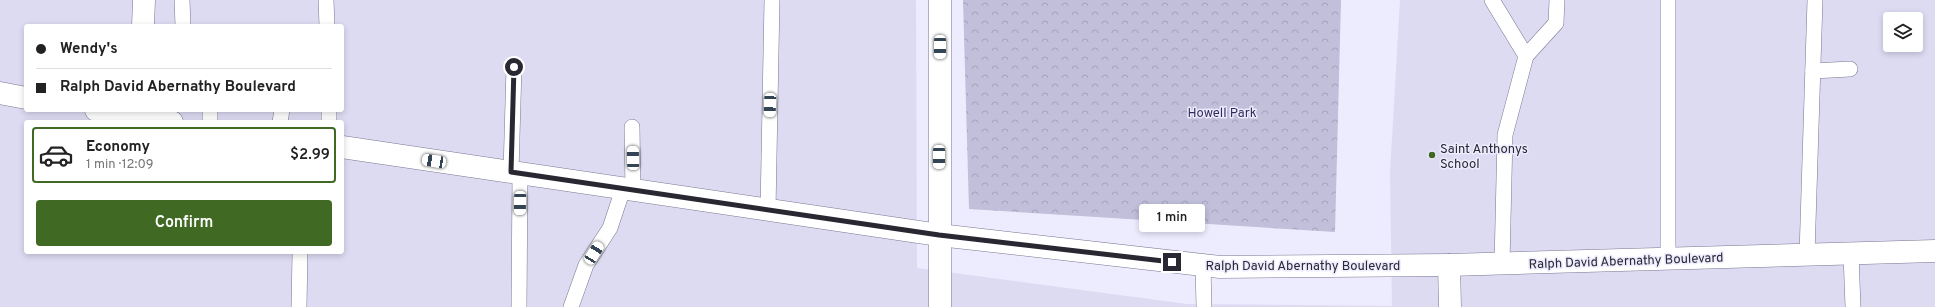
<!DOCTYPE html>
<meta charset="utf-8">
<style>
body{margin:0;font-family:Overpass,sans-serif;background:#f2f2f2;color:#222;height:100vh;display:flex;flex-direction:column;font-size:15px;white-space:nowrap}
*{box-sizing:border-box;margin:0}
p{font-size:13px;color:#767676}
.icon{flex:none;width:22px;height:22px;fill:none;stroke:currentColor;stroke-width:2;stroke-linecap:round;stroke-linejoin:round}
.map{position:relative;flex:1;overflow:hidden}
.drawer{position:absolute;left:24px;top:120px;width:320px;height:134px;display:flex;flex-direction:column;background:#fff;border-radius:4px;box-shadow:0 2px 6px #0003}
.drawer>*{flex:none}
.guide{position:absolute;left:24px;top:24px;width:320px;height:88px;border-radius:4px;box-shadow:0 2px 6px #0003;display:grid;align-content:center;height:88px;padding:0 12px;background:#fff}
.controls{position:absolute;left:1883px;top:12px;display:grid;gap:8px}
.controls a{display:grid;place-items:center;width:40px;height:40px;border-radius:4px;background:#fff;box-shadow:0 2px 6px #0003;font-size:20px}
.end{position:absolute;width:18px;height:18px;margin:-9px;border:5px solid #282732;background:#fff;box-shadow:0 0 0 2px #fff}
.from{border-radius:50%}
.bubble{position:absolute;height:28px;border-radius:4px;background:#fff;box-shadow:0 2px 6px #0003;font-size:13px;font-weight:600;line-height:28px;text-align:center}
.car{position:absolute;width:12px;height:24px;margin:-12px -6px;border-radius:5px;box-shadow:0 0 3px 1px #0007;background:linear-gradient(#fff 24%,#345 0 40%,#fff 0 76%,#345 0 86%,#fff 0)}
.guide b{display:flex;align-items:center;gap:14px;height:38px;font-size:15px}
.guide b+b{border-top:1px solid #e0e0e0}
.guide i{width:10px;height:10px;background:#222}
ul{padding:7px 0 0;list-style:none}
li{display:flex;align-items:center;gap:12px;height:56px;margin:0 8px 6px;padding:0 4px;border:2px solid transparent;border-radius:4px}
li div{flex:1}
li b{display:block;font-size:15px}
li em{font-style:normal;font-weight:600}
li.active{border-color:#406924}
li>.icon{width:36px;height:36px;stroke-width:1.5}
.button{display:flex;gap:8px;margin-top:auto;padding:8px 12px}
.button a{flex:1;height:46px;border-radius:4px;background:#406924;color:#fff;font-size:16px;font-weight:600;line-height:46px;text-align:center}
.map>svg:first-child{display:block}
.built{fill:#dddbf2;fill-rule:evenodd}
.park{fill:url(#park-crowns)}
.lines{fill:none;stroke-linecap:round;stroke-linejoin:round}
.lane-casing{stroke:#797791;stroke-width:16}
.street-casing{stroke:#797791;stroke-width:23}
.secondary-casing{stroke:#797791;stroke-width:23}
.lane{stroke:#fff;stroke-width:15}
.street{stroke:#fff;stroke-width:22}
.secondary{stroke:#fff;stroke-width:22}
.route{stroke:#282732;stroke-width:5}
.poi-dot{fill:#406924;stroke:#edebfe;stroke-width:1.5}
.labels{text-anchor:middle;stroke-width:3;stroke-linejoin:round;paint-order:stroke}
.park-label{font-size:13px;fill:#342a5c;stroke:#edebfe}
.poi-label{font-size:13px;fill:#282732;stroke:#edebfe;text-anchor:start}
.street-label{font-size:13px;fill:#282732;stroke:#edebfe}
</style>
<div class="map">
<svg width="1935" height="307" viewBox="0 0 1935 307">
<defs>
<pattern id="park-crowns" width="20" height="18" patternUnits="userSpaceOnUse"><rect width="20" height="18" fill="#c1bfd9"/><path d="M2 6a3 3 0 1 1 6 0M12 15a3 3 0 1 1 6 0" fill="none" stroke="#a6a4bb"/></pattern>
</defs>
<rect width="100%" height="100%" fill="#edebfe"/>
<!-- built -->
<path class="built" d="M0,0H916L917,268L1187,304L1392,306L1390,173L1400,0H1935V307H0ZM1890,19H1916V45H1890ZM26,26H342V110H26ZM26,122H342V252H26Z"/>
<!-- park -->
<polygon class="park" points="963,0 1341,0 1335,232 969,209"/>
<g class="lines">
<defs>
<g id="lane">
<polyline points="182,0 183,26"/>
<polyline points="326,0 327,26"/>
<polyline points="1492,0 1526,56 1505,135 1502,264"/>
<polyline points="1668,0 1668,259"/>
<polyline points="1526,56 1556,23 1557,0"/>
<polyline points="1813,71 1850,69"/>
<polyline points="329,110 329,122"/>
<polyline points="210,122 210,110"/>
<polyline points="280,122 282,110"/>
<polyline points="632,127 633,190"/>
<polyline points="511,172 514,67"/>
<polyline points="768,210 772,0"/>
<polyline points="1851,254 1853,307"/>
<polyline points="1807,255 1815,0"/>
<polyline points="1203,265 1204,307"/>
<polyline points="299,307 300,252"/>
<polyline points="519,307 520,174"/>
<polyline points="571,307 586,265 610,228 623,189"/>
</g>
<g id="street">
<polyline points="940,0 940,307"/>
<polyline points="143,26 144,0"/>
<polyline points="1449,265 1450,307"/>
</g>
<g id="secondary">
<polyline points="0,93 26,98"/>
<polyline points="96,110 172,122"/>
<polyline points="342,147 939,235 1220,267 1449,265 1935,251"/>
</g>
</defs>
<!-- lane casing -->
<use href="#lane" class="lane-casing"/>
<!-- street casing -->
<use href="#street" class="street-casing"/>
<!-- secondary casing -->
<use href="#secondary" class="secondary-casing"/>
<!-- lane -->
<use href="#lane" class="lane"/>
<!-- street -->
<use href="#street" class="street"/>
<!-- secondary -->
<use href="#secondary" class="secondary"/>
</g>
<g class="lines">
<!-- route -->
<polyline class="route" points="514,67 511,172 939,235 1172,262"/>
</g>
<!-- markers -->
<circle class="poi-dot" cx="1432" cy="155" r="4"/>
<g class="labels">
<!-- park labels -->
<g class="park-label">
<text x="1222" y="117">Howell Park</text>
</g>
<!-- poi labels -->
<g class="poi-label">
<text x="1440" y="153">Saint Anthonys<tspan x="1440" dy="15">School</tspan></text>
</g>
<!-- street labels -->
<g class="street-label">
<text transform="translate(1626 260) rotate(-2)" y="5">Ralph David Abernathy Boulevard</text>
<text x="1303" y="270">Ralph David Abernathy Boulevard</text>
</g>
</g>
</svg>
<div class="controls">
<a><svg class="icon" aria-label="layers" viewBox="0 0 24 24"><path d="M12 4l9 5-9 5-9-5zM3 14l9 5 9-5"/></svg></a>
</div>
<i class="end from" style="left:514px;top:67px"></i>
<i class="end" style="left:1172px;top:262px"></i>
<div class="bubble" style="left:1139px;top:204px;width:66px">1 min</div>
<i class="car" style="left:940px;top:47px;rotate:180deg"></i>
<i class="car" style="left:770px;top:105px;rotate:182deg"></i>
<i class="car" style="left:939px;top:157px;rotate:180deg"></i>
<i class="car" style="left:633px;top:158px;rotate:359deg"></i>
<i class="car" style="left:434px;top:161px;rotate:279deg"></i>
<i class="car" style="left:520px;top:203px;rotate:181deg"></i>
<i class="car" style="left:594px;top:253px;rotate:32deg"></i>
<div class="guide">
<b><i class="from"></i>Wendy's</b>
<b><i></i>Ralph David Abernathy Boulevard</b>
</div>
<section class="drawer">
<ul>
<li class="active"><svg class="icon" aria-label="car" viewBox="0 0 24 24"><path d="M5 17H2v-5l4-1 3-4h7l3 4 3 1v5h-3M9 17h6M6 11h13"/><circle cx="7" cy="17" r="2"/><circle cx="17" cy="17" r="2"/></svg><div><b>Economy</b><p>1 min · 12:09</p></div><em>$2.99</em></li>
</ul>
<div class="button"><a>Confirm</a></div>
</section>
</div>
